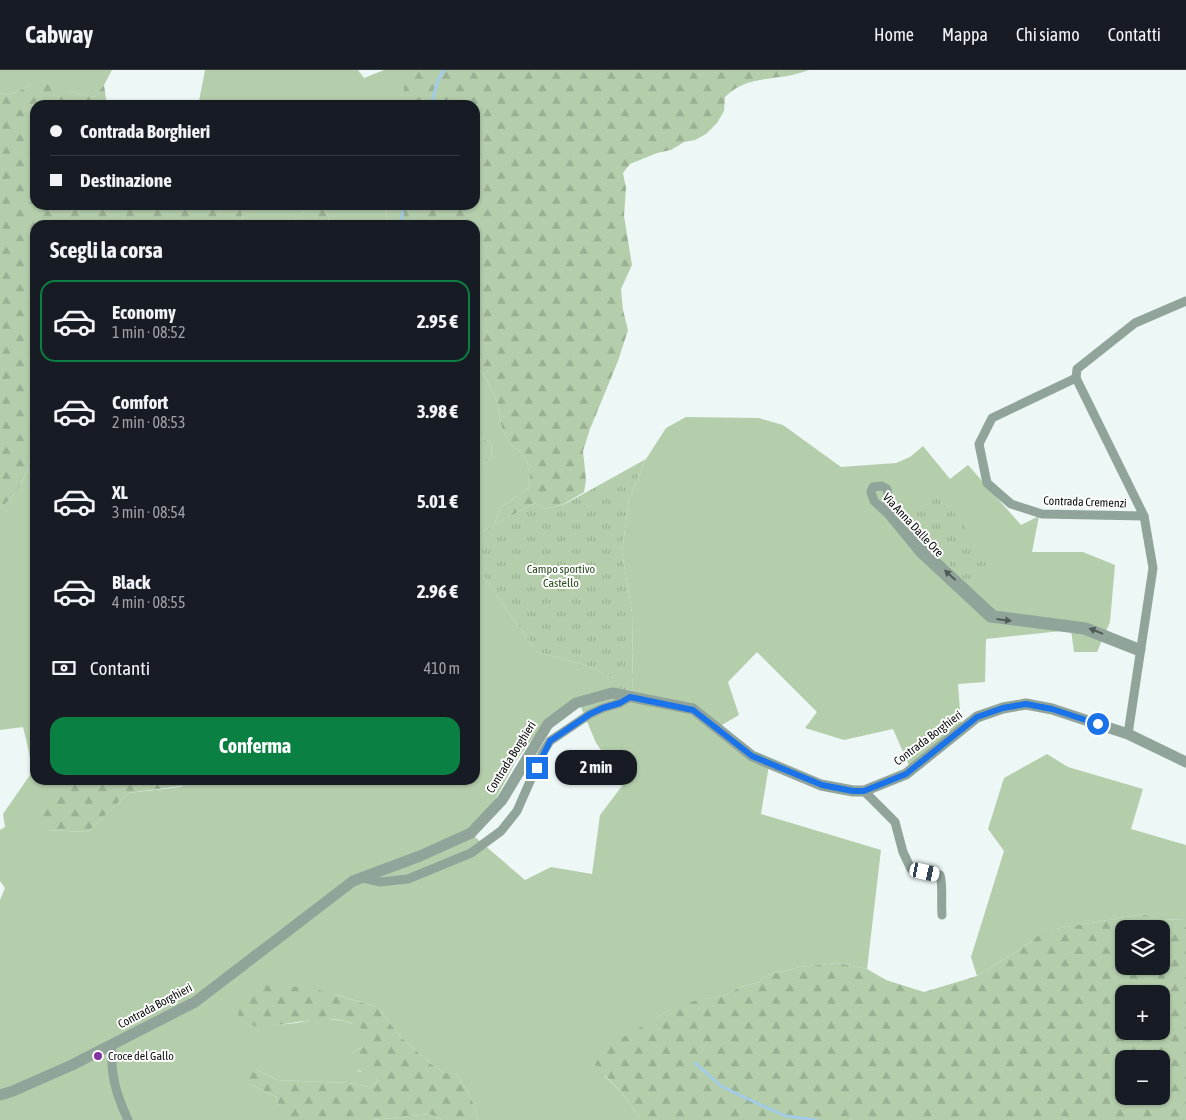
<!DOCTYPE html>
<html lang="it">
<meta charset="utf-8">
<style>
body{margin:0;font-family:"Asap Condensed",sans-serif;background:#242831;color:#f1f3f6;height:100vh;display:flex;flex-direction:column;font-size:19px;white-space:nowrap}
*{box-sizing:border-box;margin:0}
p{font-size:16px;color:#9ea1a6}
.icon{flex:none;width:28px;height:28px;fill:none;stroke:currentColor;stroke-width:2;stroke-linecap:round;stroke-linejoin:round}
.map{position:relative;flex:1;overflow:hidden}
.drawer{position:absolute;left:30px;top:150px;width:450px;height:565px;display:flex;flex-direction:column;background:#171b24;border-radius:15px;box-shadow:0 1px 4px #0004}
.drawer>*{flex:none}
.top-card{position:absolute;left:30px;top:30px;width:450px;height:110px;border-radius:15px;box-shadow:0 1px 4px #0004;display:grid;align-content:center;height:110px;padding:0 20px;background:#171b24}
.controls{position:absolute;left:1115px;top:850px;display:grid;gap:10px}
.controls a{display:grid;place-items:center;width:55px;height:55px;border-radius:10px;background:#171b24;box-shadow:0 1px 4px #0004;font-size:25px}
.end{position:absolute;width:22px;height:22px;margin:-11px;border:6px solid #1a73e8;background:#fff;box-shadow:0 0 0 2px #fff}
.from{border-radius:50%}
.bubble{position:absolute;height:35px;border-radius:15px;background:#171b24;box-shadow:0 1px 4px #0004;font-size:16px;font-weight:700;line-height:35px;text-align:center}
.car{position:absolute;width:15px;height:30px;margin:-15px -8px;border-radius:6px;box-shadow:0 0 4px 1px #0007;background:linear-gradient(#fff 24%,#345 0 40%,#fff 0 76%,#345 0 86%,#fff 0)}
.top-card b{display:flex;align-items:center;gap:18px;height:48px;font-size:19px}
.top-card b+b{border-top:1px solid #363941}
.top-card i{width:12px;height:12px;background:#f1f3f6}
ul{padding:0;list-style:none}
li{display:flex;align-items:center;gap:15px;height:82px;margin:0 10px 8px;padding:0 10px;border:2px solid transparent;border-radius:15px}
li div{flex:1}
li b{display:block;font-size:19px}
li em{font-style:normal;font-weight:700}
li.on{border-color:#0b8043}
li>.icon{width:45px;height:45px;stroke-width:1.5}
h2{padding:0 20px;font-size:22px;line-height:60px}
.pay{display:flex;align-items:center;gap:12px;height:55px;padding:0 20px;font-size:19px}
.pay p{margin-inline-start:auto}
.action{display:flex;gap:10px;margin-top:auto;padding:10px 20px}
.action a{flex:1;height:58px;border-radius:15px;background:#0b8043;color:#fff;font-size:20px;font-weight:700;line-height:58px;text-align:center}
header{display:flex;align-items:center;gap:30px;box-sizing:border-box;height:70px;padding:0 25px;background:#171b24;border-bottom:1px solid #363941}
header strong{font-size:24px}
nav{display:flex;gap:28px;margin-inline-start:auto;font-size:18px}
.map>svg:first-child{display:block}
.grass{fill:#b4ceac;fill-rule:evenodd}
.forest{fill:url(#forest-firs);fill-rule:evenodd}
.park{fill:url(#park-tufts)}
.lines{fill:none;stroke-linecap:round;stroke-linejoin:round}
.stream{stroke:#a2cbe7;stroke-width:3}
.minor{stroke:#91a49a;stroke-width:9}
.tertiary{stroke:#91a49a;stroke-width:11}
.oneway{fill:#4f5a54}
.route{stroke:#1a73e8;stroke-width:6}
.poi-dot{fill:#8031a2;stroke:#fff;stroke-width:2}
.labels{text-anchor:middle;stroke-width:4;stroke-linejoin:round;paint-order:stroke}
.street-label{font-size:12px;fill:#0d100f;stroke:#fff}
.park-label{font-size:12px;fill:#264b19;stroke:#fff}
.poi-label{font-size:12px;fill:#0d100f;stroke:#fff;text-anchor:start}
</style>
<header>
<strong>Cabway</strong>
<nav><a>Home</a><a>Mappa</a><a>Chi siamo</a><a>Contatti</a></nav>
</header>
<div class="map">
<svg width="1186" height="1050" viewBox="0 0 1186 1050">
<defs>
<pattern id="forest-firs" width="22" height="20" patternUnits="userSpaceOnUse" patternTransform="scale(1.25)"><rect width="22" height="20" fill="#b4ceac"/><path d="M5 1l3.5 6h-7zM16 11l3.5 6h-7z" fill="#9ab093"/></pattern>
<pattern id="park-tufts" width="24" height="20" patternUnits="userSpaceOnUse" patternTransform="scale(1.25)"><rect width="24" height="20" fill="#b4ceac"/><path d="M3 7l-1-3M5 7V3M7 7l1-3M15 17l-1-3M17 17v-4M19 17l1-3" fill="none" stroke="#9ab093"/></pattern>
</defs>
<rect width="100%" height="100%" fill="#edf7f5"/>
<!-- grass -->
<g class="grass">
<polygon points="0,0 112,0 104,15 94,27 70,21 30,16 9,25 0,23"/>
<polygon points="205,0 358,0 364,8 384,0 420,0 405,16 404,35 196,35 199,31"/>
<polygon points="240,135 319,135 300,144 291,155 244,155"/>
<polygon points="321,135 387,135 386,140 388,155 329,155 328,146"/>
<polygon points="475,294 483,303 497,331 502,359 512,376 522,383 527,392 530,406 529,418 501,437 494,455 475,465 475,397 492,388 491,373 475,366"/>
<path d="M686,347L759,348L783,355L841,397L896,393L910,387L923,376L950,409L968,395L1021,455L1039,446L1032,482H1083L1115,495L1110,552L1097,582H1074L1071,560L986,569L985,612L958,614L961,654L911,700L893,659L844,670L805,658L817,642L757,582L728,612L739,645L715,659L769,695L761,744L881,780L867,899L837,893L800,897L767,905L759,912L741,917L723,926L707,929L668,941L627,966L605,1006L620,1021L642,1050H478L472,1030L456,1003H445L431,994L402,968L377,937L337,925L255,915L257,957L296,953L320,948L345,951L359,956L369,965L362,977L352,983L358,1001L372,1005L378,1011L370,1017L348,1013L277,1010L257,1000L252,1015L276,1027L279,1036V1050H0V830L5,818L0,811V760L5,757L3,744L32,702L29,682L23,657L0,660V438C22,422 29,398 35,372V710H81L47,760L88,762L128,723L181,717L185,710H475V495L537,582L588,596L613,608L633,625L632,542L622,482L629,429L646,389L666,358ZM579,632L596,673L625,712L600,745L592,804L551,797L525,810L468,761L495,730L516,691L540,659Z"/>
<polygon points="1047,684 1068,697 1143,719 1131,759 1186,775 1186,850 1159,849 1143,844 1044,861 1031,872 977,906 971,887 1004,781 988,759 1004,708"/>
<polygon points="429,1044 442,1050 372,1050"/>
</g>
<!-- forest -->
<g class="forest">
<path d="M420,0H809C802,2 794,5 787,6C763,10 743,9 725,27L724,41L717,53L706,64L695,70L684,72L671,80L657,83L630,94L623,103L626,118L624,146L632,195L621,219L623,240L628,260L618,291L590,359L583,381L586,410L584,422L564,434L546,439L535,433L494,455L501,437L529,418L530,406L527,392L522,383L512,376L502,359L497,331L483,303L475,294V155H388L386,140L387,135H475V35H404V16Z"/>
<path d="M60,12L70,21L94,27L104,15L107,35H35V135H240L244,155H35V372C29,398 22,422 0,438V23L9,25L30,16Z"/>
<polygon points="319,135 321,135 328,146 329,155 291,155 300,144"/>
<polygon points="475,366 491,373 492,388 475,397"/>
<polygon points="81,710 185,710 181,716 128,723 88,762 47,760 39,729"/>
<path d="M1143,844L1159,849L1186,850V1050H642L620,1021L595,995L603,979L668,941L689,932L723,926L741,917L759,912L767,905L800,897L837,893L867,899L886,910L924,922L977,906L1031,872L1043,861ZM1124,859H1161V896H1124ZM1124,924H1161V961H1124ZM1124,989H1161V1026H1124Z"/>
<path d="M255,915L290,916L316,919L377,937L402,968L431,994L445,1003H456L472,1030L478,1050H442L429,1044L372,1050H279V1036L276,1027L252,1015L243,997L257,1000L277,1010L348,1013L370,1017L378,1011C365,998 352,1007 352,983L362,977L368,965C345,939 307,952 277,955C271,956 264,958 258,957C252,956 244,949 238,945L241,932Z"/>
</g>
<!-- park -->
<g class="park">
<polygon points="646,389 629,429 622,482 632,542 633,625 617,623 613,608 588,596 537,582 475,495 475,465 535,433 546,439 565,434"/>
<polygon points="938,421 992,492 967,515 908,445"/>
</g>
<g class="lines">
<!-- stream -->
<g class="stream">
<polyline points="431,35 438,10 444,0"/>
<polyline points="400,155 404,135"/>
<polyline points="695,993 721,1016 752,1031 786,1046 816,1050"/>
</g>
<!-- minor -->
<g class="minor">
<polyline points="1076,308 992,348 979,374 987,413 1011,434 1042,444 1144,446"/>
<polyline points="1140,582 1084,560 990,548 920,483 888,444 874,431 871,422 873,417 882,416 887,419 888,425 887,433 924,480 994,545 1086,557 1141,579"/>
<polyline points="1128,664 1153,498 1144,446 1076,308 1077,299 1135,253 1186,231"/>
<path d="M864,721L895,752L903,782L911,799L940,805C943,813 941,834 942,845"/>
<polyline points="363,808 380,812 408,809 471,783 501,761 517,741 542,684 550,671 590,644 603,638 620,633 630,627"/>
<path d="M112,975C110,1004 116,1024 128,1050"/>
</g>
<!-- tertiary -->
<polyline class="tertiary" points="0,1025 13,1021 72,995 195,932 353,811 420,786 471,763 502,730 548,654 576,633 612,623 693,639 752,686 821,715 853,721 864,721 906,704 977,647 1003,638 1026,634 1052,639 1128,664 1186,692"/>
</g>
<!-- one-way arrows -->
<defs><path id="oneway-solid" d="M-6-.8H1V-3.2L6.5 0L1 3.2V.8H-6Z" transform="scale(1.25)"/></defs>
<g class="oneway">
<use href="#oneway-solid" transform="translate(950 505) rotate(-138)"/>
<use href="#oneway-solid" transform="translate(1004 550) rotate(7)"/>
<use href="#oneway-solid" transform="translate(1096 561) rotate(-158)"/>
</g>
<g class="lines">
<!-- route -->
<polyline class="route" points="537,698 550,671 590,644 603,638 620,633 630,627 693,640 752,686 822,715 853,721 864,721 906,704 977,647 1003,638 1026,634 1052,639 1098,654"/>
</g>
<!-- markers -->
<circle class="poi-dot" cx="98" cy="986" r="5"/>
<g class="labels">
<!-- street labels -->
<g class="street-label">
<text transform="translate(1085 432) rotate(2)" y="4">Contrada Cremenzi</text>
<text transform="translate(913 455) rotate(47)" y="4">Via Anna Dalle Ore</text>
<text transform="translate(928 668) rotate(-37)" y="4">Contrada Borghieri</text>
<text transform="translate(511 687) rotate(-58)" y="4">Contrada Borghieri</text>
<text transform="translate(155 936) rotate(-28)" y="4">Contrada Borghieri</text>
</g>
<!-- park labels -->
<g class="park-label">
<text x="561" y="503">Campo sportivo<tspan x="561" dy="14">Castello</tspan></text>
</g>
<!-- poi labels -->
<g class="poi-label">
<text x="108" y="990">Croce del Gallo</text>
</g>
</g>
</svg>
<div class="controls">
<a><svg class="icon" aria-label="layers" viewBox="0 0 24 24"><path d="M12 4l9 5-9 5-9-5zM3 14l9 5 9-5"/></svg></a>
<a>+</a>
<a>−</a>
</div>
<i class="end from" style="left:1098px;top:654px"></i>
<i class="end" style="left:537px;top:698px"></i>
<div class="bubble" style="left:555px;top:680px;width:82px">2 min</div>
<i class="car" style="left:925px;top:802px;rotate:102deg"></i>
<div class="top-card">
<b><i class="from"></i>Contrada Borghieri</b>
<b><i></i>Destinazione</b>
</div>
<section class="drawer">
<h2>Scegli la corsa</h2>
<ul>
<li class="on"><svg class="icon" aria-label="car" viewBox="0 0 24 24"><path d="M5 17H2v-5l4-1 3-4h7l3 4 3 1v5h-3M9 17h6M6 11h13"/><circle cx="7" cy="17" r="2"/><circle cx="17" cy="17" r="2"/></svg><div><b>Economy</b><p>1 min · 08:52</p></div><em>2.95 €</em></li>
<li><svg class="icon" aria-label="car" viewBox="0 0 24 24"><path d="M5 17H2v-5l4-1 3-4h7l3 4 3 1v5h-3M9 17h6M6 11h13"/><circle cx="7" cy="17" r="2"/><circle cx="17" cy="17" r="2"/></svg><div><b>Comfort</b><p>2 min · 08:53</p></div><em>3.98 €</em></li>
<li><svg class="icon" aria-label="car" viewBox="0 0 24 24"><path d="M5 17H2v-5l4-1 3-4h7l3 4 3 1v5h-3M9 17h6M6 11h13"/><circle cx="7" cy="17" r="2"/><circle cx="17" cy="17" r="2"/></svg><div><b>XL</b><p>3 min · 08:54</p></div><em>5.01 €</em></li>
<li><svg class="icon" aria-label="car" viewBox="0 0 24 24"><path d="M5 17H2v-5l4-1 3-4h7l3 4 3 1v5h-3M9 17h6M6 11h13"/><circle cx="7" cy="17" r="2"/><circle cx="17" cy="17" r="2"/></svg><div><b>Black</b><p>4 min · 08:55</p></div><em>2.96 €</em></li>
</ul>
<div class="pay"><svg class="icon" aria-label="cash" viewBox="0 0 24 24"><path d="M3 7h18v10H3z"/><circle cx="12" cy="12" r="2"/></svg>Contanti<p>410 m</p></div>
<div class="action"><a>Conferma</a></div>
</section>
</div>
